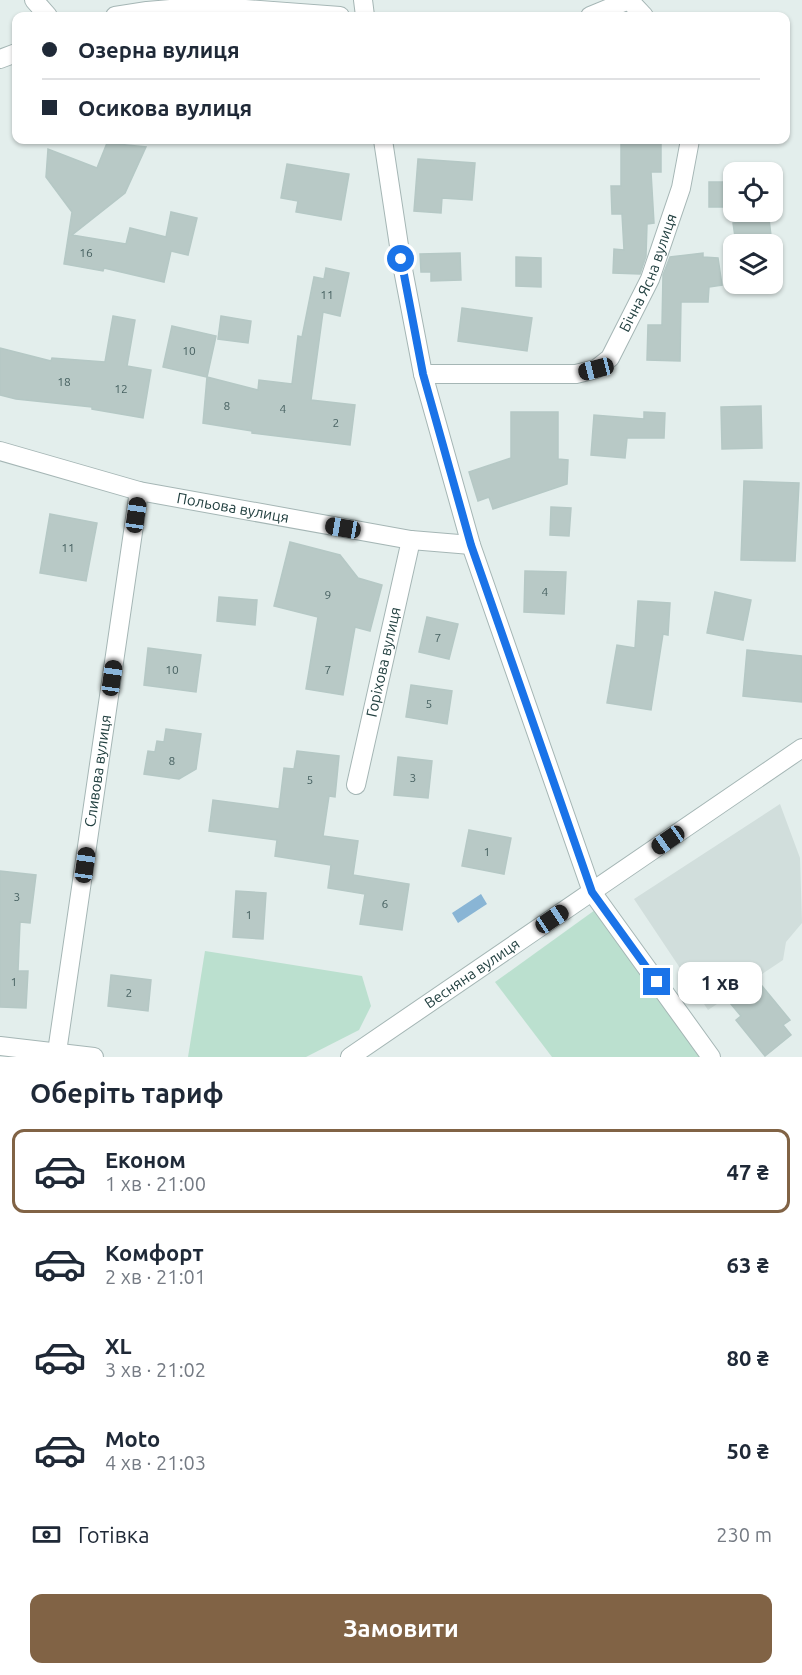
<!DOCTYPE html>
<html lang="uk">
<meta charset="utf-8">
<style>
body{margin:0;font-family:Ubuntu,sans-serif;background:#f2f2f3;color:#1f2937;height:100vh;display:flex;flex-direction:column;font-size:22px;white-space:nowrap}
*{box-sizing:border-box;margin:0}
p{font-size:20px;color:#747a83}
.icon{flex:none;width:33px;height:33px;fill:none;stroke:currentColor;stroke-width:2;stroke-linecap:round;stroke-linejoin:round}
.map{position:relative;height:1057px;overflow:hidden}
.sheet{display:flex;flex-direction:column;background:#fff;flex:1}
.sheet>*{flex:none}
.banner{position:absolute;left:12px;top:12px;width:778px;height:132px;border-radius:12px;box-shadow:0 2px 4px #0004;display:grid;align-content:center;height:132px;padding:0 30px;background:#fff}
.buttons{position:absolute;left:723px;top:162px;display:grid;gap:12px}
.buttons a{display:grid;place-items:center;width:60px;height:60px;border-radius:12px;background:#fff;box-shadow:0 2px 4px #0004;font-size:30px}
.end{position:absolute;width:27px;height:27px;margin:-14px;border:8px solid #1a73e8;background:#fff;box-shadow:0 0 0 3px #fff}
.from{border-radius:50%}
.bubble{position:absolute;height:42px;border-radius:12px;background:#fff;box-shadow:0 2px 4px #0004;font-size:20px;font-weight:600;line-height:42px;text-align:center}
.car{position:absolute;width:18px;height:36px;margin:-18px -9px;border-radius:8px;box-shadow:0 0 4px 2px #0007;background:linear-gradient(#222 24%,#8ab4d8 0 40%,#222 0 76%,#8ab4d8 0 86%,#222 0)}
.banner b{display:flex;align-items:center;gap:21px;height:57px;font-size:22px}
.banner b+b{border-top:2px solid #e0e1e3}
.banner i{width:15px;height:15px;background:#1f2937}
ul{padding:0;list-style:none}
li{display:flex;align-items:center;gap:18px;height:84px;margin:0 12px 9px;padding:0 18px;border:3px solid transparent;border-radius:12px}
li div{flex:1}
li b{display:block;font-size:22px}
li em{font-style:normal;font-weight:600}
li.on{border-color:#816345}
li>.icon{width:54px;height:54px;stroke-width:1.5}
h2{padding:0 30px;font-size:27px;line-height:72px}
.pay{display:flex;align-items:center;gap:15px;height:66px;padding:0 30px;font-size:22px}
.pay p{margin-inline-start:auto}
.button{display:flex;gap:12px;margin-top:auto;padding:12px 30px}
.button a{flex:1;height:69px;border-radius:12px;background:#816345;color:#fff;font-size:24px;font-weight:600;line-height:69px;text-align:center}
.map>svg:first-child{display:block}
.built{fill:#d1dedc}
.green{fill:#bbe0cf}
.water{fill:#89b5d5}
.building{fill:#b8c9c6;stroke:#b5c8c5;stroke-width:1.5}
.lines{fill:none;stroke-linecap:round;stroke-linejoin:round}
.minor-casing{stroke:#a5b6b5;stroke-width:20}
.minor{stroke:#fff;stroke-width:18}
.route{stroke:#1a73e8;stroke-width:8}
.labels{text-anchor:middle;stroke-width:4.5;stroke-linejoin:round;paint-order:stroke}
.number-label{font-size:12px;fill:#486262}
.street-label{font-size:15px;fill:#224040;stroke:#f4faf8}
</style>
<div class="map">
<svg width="802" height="1057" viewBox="0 0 802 1057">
<rect width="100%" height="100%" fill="#e3eeec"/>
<!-- built -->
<polygon class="built" points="780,804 800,858 802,923 786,942 783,960 708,1010 634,899"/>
<!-- green -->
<g class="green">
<polygon points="595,910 711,1057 552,1057 495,982"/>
<polygon points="205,951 362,976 371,1006 359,1030 306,1057 188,1057"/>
</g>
<!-- water -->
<polygon class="water" points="481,894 487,904 458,923 452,913"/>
<!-- building -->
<g class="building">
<polygon points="107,143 146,147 125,193 72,235 126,244 130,228 166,237 171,212 197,218 188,255 171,251 164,282 104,268 103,271 64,264 72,212 46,177 48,149 97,168"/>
<polygon points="621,143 661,143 661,172 651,172 654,223 647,224 646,256 640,274 613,273 614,249 624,250 622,214 612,214 611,186 621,186"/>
<polygon points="418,159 475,163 472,200 442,198 441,213 414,211"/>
<polygon points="287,164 349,174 341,220 296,212 298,201 281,198"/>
<rect x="709" y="182" width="25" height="25"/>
<polygon points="769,219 772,244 736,244 733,223"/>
<polygon points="460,253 461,280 431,281 431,272 421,272 420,254"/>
<polygon points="703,253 703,257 718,258 722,285 709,287 708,302 681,302 680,361 647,360 648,325 662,325 663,275 670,257"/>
<polygon points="516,257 541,258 541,287 516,286"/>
<polygon points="326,268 349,273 340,316 323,312 311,400 355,405 350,445 252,433 252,431 203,423 207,377 258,390 259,380 292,384 298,336 302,337 314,277 324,279"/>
<polygon points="462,308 532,318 527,351 458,341"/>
<polygon points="113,316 135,320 127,366 151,370 143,418 92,409 92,407 16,399 0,395 0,348 51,361 52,358 105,362"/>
<polygon points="221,316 251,321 248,343 218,339"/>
<polygon points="172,326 216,336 207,377 163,367"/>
<polygon points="761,406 762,448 722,449 721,407"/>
<polygon points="511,412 558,412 558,459 568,460 567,484 493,509 489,497 478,501 469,472 511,458"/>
<polygon points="644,412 665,413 664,438 627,438 625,458 591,455 594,415 644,419"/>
<polygon points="744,481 799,483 795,561 741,560"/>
<polygon points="551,507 571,508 569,536 550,535"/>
<polygon points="50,514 97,523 86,581 40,573"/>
<polygon points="290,542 340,555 358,578 382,585 370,631 355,627 343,695 306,689 318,617 274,606"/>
<polygon points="525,571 566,572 564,614 524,612"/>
<polygon points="715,592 751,600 743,640 707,633"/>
<polygon points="219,597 257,600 255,625 217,621"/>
<polygon points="638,601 670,603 668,635 663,634 651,710 607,703 617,645 635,648"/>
<polygon points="427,617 458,624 449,659 419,652"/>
<polygon points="148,648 201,655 196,692 144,685"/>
<polygon points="747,650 802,656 802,702 743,696"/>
<polygon points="411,685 452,691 447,724 406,717"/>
<polygon points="166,729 201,734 196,769 179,779 144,774 148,751 155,752 157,741 164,742"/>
<polygon points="297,751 339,756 335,797 329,796 323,836 358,841 353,875 409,884 402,930 360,924 365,894 328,888 331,865 275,856 277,840 209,831 213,800 279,809 284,768 294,769"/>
<polygon points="398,757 432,761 428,798 394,795"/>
<polygon points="469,830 511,838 504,874 462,866"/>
<polygon points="0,871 36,875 30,923 20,922 18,971 28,971 26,1008 0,1007"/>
<polygon points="236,891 266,893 263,939 233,937"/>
<polygon points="111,975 151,980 148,1011 108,1006"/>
<polygon points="758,981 790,1020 783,1025 791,1035 765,1056 736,1020 741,1016 731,1004"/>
</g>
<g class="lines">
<defs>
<g id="minor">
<polyline points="34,0 48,16"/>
<polyline points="363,0 365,16"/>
<polyline points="629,0 644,16"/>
<polyline points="115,16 147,11 205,6 340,16"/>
<polyline points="590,16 629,0"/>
<polyline points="0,59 16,53"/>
<polyline points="383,140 401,259 423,374 471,545 592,892 711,1057"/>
<path id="s1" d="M423,374H576L596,369L610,358L650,279L681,188L690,140"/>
<path id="s2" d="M0,451L139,491L411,540L471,545"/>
<path id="s3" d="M356,785L411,540"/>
<polyline points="0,1046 94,1057"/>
<path id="s4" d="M57,1052L139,491"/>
<path id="s5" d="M350,1057L802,748"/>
</g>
</defs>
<!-- minor casing -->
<use href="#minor" class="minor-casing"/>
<!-- minor -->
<use href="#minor" class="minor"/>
</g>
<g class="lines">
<!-- route -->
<polyline class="route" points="401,259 423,374 471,545 592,892 657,982"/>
</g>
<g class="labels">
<!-- number labels -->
<g class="number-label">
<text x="86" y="257">16</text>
<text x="327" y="299">11</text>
<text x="189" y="355">10</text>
<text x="64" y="386">18</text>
<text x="121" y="393">12</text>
<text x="227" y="410">8</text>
<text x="283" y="413">4</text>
<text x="336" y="427">2</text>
<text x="68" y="552">11</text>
<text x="545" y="596">4</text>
<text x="328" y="599">9</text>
<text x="438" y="642">7</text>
<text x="172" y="674">10</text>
<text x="328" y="674">7</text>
<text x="429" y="708">5</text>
<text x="172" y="765">8</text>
<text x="413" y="782">3</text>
<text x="310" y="784">5</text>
<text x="487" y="856">1</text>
<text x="17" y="901">3</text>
<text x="385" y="908">6</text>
<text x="249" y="919">1</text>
<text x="14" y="986">1</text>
<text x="129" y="997">2</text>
</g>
<!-- street labels -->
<g class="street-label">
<text dy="5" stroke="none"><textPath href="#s1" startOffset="285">Бічна Ясна вулиця</textPath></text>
<text dy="5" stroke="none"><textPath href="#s2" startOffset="240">Польова вулиця</textPath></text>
<text dy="5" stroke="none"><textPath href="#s3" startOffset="126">Горіхова вулиця</textPath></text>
<text dy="5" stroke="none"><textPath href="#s4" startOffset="284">Сливова вулиця</textPath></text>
<text dy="5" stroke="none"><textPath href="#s5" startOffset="148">Весняна вулиця</textPath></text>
</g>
</g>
</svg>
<div class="buttons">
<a><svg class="icon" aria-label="locate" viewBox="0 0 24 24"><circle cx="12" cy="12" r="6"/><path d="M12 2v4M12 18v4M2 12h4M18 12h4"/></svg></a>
<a><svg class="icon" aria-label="layers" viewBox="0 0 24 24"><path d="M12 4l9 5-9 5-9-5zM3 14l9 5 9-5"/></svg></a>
</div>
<i class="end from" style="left:401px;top:259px"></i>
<i class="end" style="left:657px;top:982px"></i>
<div class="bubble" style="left:678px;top:962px;width:84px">1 хв</div>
<i class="car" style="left:596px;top:369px;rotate:256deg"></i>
<i class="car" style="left:136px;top:515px;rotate:8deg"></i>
<i class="car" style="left:343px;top:528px;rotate:280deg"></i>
<i class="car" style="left:112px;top:678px;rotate:8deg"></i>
<i class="car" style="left:668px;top:840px;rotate:235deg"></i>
<i class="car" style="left:85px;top:865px;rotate:8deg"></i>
<i class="car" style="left:552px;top:919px;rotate:56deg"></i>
<div class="banner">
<b><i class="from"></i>Озерна вулиця</b>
<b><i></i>Осикова вулиця</b>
</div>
</div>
<section class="sheet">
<h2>Оберіть тариф</h2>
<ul>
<li class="on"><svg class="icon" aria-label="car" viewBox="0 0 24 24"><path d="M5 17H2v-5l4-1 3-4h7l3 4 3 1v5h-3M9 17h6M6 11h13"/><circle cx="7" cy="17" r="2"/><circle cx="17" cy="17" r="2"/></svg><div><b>Економ</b><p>1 хв · 21:00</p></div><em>47 ₴</em></li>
<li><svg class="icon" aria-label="car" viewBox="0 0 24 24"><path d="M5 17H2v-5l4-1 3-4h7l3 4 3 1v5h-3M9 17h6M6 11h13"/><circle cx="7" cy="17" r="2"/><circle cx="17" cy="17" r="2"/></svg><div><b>Комфорт</b><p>2 хв · 21:01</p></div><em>63 ₴</em></li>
<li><svg class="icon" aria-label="car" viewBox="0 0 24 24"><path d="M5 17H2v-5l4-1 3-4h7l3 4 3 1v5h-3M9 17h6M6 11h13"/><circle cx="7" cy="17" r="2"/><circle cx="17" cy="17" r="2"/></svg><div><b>XL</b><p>3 хв · 21:02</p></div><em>80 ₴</em></li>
<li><svg class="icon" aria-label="car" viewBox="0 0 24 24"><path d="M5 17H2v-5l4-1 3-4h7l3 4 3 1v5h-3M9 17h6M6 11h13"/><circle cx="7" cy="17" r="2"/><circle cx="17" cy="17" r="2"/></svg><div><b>Moto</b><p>4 хв · 21:03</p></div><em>50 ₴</em></li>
</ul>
<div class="pay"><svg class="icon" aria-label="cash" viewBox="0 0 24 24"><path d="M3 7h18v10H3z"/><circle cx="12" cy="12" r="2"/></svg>Готівка<p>230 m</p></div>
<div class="button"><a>Замовити</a></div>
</section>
